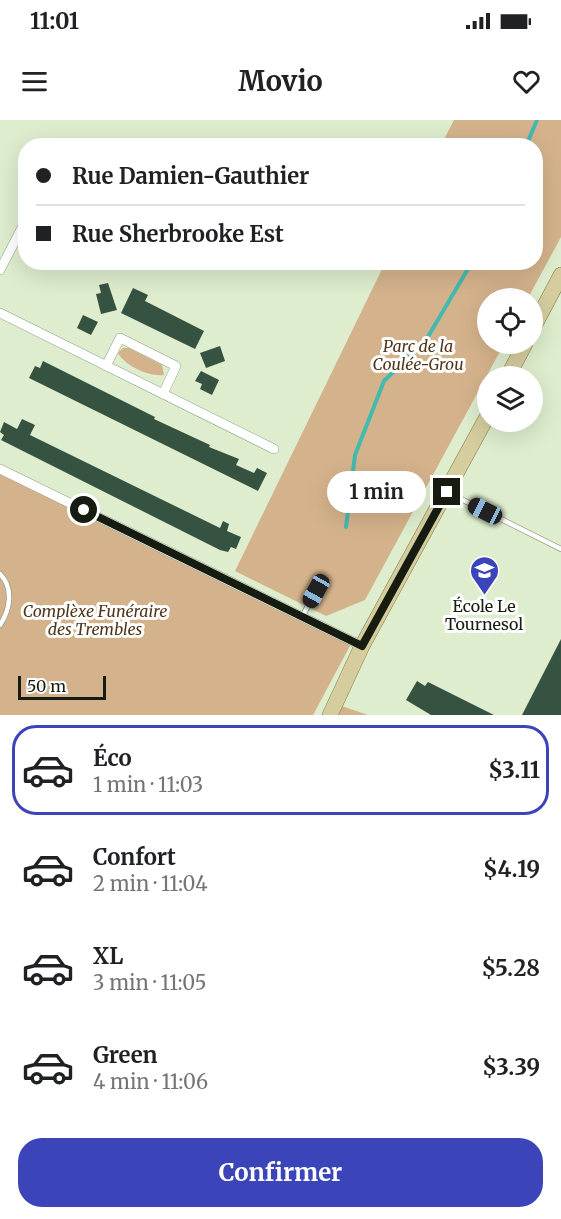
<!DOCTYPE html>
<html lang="fr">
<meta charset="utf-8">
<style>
body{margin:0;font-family:Merriweather,serif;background:#f2f2f2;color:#202124;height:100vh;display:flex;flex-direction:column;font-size:22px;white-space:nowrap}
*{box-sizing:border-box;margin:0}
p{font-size:20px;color:#757577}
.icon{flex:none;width:33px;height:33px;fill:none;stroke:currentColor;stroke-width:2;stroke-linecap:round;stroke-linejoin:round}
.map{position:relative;height:595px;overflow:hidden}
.panel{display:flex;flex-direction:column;background:#fff;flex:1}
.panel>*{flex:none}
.guide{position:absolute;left:18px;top:18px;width:525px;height:132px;border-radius:24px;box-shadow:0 6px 24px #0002;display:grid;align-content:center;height:132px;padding:0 18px;background:#fff}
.tools{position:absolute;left:477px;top:168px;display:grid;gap:12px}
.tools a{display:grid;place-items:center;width:66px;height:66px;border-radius:50%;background:#fff;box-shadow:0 6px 24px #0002;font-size:30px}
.scale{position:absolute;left:18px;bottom:15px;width:88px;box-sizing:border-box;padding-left:6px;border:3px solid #161c10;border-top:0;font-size:16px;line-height:21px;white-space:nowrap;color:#161c10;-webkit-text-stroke:4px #fff;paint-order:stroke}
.end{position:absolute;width:27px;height:27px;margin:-14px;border:8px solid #161c10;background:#fff;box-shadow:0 0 0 3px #fff}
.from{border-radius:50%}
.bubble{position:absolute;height:42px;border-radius:21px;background:#fff;box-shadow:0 6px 24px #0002;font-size:20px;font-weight:700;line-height:42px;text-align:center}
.car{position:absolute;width:18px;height:36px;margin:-18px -9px;border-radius:8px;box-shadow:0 0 4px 2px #0007;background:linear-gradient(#222 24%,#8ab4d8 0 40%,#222 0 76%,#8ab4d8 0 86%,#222 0)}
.guide b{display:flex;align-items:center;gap:21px;height:57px;font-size:22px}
.guide b+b{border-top:2px solid #e0e0e0}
.guide i{width:15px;height:15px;background:#202124}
ul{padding:10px 0 0;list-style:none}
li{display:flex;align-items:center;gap:18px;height:90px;margin:0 12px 9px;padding:0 6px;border:3px solid transparent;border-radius:24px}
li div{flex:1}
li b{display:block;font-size:22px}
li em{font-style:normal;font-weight:700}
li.active{border-color:#3b44b8}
li>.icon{width:54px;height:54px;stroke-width:1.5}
.cta{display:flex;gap:12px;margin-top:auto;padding:12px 18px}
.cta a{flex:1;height:69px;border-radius:24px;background:#3b44b8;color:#fff;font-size:24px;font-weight:700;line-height:69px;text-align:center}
.status{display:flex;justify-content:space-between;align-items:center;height:42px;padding:0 30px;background:#fff;direction:ltr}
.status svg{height:16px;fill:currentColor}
header{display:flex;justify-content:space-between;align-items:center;height:78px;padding:0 18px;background:#fff;font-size:27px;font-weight:700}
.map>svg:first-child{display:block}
.green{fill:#d4b38c}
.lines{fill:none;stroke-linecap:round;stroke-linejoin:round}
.stream{stroke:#44baaf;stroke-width:4}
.building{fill:#365342}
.service-casing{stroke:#92a082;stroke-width:6}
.minor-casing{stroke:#92a082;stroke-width:10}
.primary-casing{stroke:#807a43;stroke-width:16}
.service{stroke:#fff;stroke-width:4.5}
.minor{stroke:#fff;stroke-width:9}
.primary{stroke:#d5cd9e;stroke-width:15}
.route{stroke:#161c10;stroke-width:8}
.labels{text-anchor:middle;stroke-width:6;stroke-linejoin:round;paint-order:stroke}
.park-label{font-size:16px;font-style:italic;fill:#4e361a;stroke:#fff}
.poi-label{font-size:16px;fill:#161c10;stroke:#fff}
</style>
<div class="status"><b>11:01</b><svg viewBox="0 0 49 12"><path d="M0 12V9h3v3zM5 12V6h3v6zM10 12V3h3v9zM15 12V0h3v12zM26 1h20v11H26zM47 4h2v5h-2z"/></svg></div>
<header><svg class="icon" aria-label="menu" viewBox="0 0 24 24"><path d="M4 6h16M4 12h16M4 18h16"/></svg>Movio<svg class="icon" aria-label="heart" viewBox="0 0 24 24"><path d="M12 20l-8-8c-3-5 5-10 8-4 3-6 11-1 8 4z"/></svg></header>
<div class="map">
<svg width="561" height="595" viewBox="0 0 561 595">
<rect width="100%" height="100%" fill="#ddedcd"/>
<!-- green -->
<g class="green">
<polygon points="454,0 561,0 561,117 528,178 488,178 488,224 504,224 365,480 326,496 235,451 385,143 536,142 536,26 441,25"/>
<path d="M123,228H129L162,245L164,255C149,257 125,246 118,233Z"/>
<polygon points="0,349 351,524 313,595 0,595"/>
<polygon points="336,584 368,595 330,595"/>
</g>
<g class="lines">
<!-- stream -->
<g class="stream">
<polyline points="526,26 537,0"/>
<polyline points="346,407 355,335 384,261 426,220 472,142"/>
</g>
</g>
<!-- building -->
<g class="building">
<polygon points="108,163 117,190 101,194 96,174 101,173 99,165"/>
<polygon points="133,168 148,175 145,181 204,211 195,229 121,193"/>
<polygon points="83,195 98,202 91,215 77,208"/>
<polygon points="220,226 225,241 206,248 200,233"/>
<polygon points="43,241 155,297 154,299 210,325 209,327 239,339 236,345 254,353 257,348 267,353 258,371 29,258 35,246 40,248"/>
<polygon points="201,251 219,260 212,275 200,269 202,264 195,261"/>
<polygon points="22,299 35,305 30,315 220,408 223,401 229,404 227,411 241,417 236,429 231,427 228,432 220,430 1,320 4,315 0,312 4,302 17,309"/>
<polygon points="561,519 561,595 522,595"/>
<polygon points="417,561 425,566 428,562 494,595 431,595 406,580"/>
</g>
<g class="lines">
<defs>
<g id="service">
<polyline points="449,373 561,429"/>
<path d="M0,454C14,468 10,490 0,505"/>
<polyline points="302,497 316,471"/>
</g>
<g id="minor">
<polyline points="0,150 26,100"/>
<polyline points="0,193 274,329"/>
<polyline points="106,246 120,218 176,246 163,274"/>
<polyline points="0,349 362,526"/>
</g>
<g id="primary">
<polyline points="532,210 561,155"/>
<polyline points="508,256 525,224"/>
<polyline points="330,595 362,526 488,295"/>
</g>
</defs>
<!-- service casing -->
<use href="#service" class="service-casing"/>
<!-- minor casing -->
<use href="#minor" class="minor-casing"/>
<!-- primary casing -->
<use href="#primary" class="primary-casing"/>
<!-- service -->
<use href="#service" class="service"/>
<!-- minor -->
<use href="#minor" class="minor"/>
<!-- primary -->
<use href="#primary" class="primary"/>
</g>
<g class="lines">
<!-- route -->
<polyline class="route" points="84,390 362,526 447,372"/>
</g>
<!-- icons -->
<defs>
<symbol id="school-pin" viewBox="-11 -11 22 30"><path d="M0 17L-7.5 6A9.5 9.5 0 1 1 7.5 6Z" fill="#3b44b8" stroke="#fff"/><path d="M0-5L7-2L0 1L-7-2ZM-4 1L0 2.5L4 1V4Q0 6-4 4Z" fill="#fff"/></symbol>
</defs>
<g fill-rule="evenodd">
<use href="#school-pin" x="468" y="434" width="33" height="45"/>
</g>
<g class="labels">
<!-- park labels -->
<g class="park-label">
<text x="418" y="232">Parc de la<tspan x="418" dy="18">Coulée-Grou</tspan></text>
<text x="95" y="497">Complèxe Funéraire<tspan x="95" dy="18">des Trembles</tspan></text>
</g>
<!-- poi labels -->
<g class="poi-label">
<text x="484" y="492">École Le<tspan x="484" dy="18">Tournesol</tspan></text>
</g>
</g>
</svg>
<div class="tools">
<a><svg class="icon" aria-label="locate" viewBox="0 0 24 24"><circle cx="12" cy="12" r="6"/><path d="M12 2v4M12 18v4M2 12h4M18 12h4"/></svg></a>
<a><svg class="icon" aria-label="layers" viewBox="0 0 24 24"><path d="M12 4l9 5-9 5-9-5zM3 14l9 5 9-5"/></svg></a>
</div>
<div class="scale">50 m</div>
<i class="end from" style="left:84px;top:390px"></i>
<i class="end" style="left:447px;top:372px"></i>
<div class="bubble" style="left:327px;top:351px;width:99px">1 min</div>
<i class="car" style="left:485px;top:391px;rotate:297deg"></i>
<i class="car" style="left:316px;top:471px;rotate:209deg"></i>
<div class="guide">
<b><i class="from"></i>Rue Damien-Gauthier</b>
<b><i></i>Rue Sherbrooke Est</b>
</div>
</div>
<section class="panel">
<ul>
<li class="active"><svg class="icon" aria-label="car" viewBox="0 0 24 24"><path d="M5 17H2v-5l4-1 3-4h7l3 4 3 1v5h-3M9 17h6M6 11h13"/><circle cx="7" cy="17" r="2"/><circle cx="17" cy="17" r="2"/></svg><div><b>Éco</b><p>1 min · 11:03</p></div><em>$3.11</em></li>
<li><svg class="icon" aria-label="car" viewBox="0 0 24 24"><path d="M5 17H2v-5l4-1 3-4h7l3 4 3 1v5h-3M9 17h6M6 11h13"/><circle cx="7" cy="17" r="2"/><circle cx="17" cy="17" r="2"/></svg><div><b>Confort</b><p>2 min · 11:04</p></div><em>$4.19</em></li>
<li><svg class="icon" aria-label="car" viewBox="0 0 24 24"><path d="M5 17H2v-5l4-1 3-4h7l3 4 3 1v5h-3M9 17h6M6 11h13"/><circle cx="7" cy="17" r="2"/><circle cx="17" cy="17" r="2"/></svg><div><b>XL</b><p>3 min · 11:05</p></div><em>$5.28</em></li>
<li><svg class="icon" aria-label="car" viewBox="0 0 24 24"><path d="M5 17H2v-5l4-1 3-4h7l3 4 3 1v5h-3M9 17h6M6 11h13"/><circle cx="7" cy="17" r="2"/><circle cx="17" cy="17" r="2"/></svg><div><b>Green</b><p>4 min · 11:06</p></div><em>$3.39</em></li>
</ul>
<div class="cta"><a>Confirmer</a></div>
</section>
